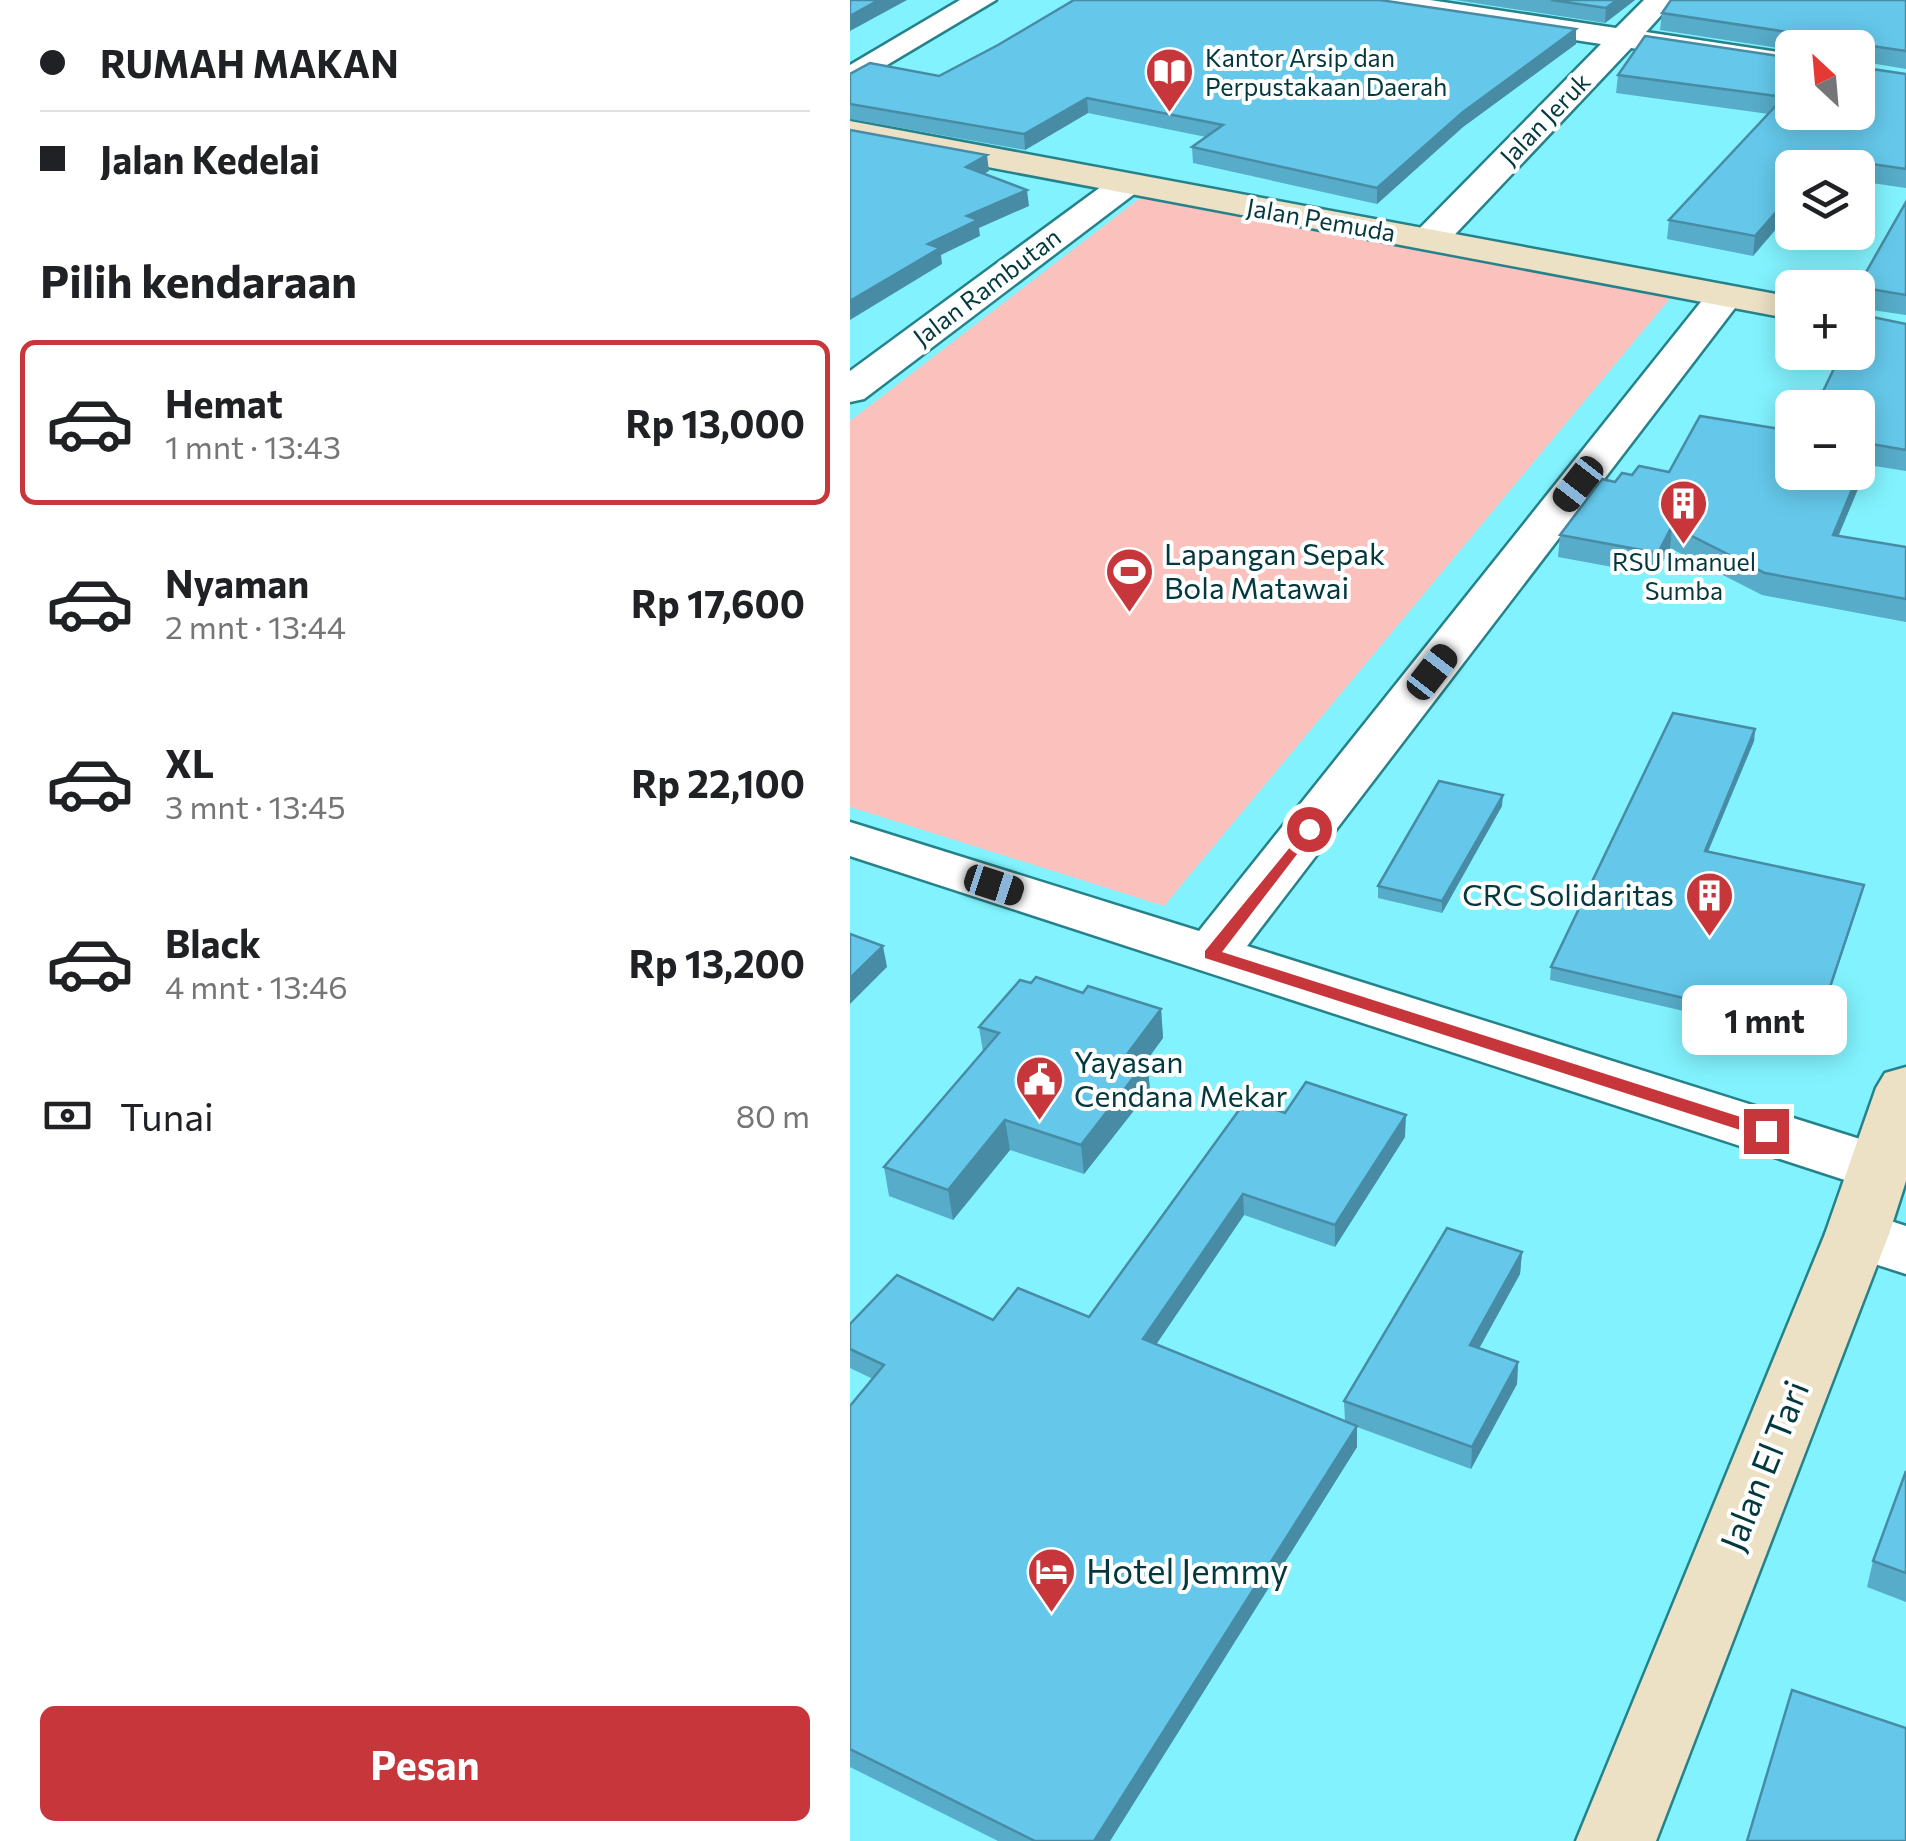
<!DOCTYPE html>
<html lang="id">
<meta charset="utf-8">
<style>
body{margin:0;font-family:Commissioner,sans-serif;background:#f6f6f6;color:#202124;height:100vh;display:flex;flex-direction:column;font-size:38px;white-space:nowrap}
*{box-sizing:border-box;margin:0}
p{font-size:32px;color:#757577}
.icon{flex:none;width:55px;height:55px;fill:none;stroke:currentColor;stroke-width:2;stroke-linecap:round;stroke-linejoin:round}
.map{position:relative;flex:1;overflow:hidden}
.details{display:flex;flex-direction:column;background:#fff;width:850px}
.details>*{flex:none}
.top-card{display:grid;align-content:center;height:220px;padding:0 40px;background:#fff}
.needle{width:65px;rotate:334deg}
.buttons{position:absolute;left:925px;top:30px;display:grid;gap:20px}
.buttons a{display:grid;place-items:center;width:100px;height:100px;border-radius:15px;background:#fff;box-shadow:0 5px 25px #0003;font-size:50px}
.end{position:absolute;width:45px;height:45px;margin:-22px;border:12px solid #c6363b;background:#fff;box-shadow:0 0 0 5px #fff}
.from{border-radius:50%}
.bubble{position:absolute;height:70px;border-radius:15px;background:#fff;box-shadow:0 5px 25px #0003;font-size:32px;font-weight:700;line-height:70px;text-align:center}
.car{position:absolute;width:30px;height:60px;margin:-30px -15px;border-radius:12px;box-shadow:0 0 8px 2px #0007;background:linear-gradient(#222 24%,#8ab4d8 0 40%,#222 0 76%,#8ab4d8 0 86%,#222 0)}
.top-card b{display:flex;align-items:center;gap:35px;height:95px;font-size:38px}
.top-card b+b{border-top:2px solid #e0e0e0}
.top-card i{width:25px;height:25px;background:#202124}
ul{padding:0;list-style:none}
li{display:flex;align-items:center;gap:30px;height:165px;margin:0 20px 15px;padding:0 20px;border:5px solid transparent;border-radius:15px}
li div{flex:1}
li b{display:block;font-size:38px}
li em{font-style:normal;font-weight:700}
li.selected{border-color:#c6363b}
li>.icon{width:90px;height:90px;stroke-width:1.5}
h2{padding:0 40px;font-size:45px;line-height:120px}
.pay{display:flex;align-items:center;gap:25px;height:110px;padding:0 40px;font-size:38px}
.pay p{margin-inline-start:auto}
.primary-button{display:flex;gap:20px;margin-top:auto;padding:20px 40px}
.primary-button a{flex:1;height:115px;border-radius:15px;background:#c6363b;color:#fff;font-size:40px;font-weight:700;line-height:115px;text-align:center}
main{display:flex;flex:1;min-height:0}
.map>svg:first-child{display:block}
.green{fill:#fbc1bc}
.lines{fill:none;stroke-linecap:round;stroke-linejoin:round}
.street-casing{stroke:#26828a;stroke-width:5}
.secondary-casing{stroke:#26828a;stroke-width:5}
.street{fill:#fff;fill-rule:evenodd}
.secondary{fill:#ece0c5;fill-rule:evenodd}
.wall{fill:#57acc9}
.shaded-wall{fill:#478ca4}
.building{fill:#65c8ea;stroke:#478ca4;stroke-width:2.5}
.route{fill:#c6363b}
.labels{text-anchor:middle;stroke-width:8;stroke-linejoin:round;paint-order:stroke}
.far-poi-label{font-size:25px;fill:#03393e;stroke:#fff;text-anchor:start}
.far-street-label{font-size:25px;fill:#03393e;stroke:#fff}
.poi-label{font-size:30px;fill:#03393e;stroke:#fff;text-anchor:start}
.near-street-label{font-size:35px;fill:#03393e;stroke:#fff}
.near-poi-label{font-size:35px;fill:#03393e;stroke:#fff;text-anchor:start}
</style>
<main>
<section class="details">
<div class="top-card">
<b><i class="from"></i>RUMAH MAKAN</b>
<b><i></i>Jalan Kedelai</b>
</div>
<h2>Pilih kendaraan</h2>
<ul>
<li class="selected"><svg class="icon" aria-label="car" viewBox="0 0 24 24"><path d="M5 17H2v-5l4-1 3-4h7l3 4 3 1v5h-3M9 17h6M6 11h13"/><circle cx="7" cy="17" r="2"/><circle cx="17" cy="17" r="2"/></svg><div><b>Hemat</b><p>1 mnt · 13:43</p></div><em>Rp 13,000</em></li>
<li><svg class="icon" aria-label="car" viewBox="0 0 24 24"><path d="M5 17H2v-5l4-1 3-4h7l3 4 3 1v5h-3M9 17h6M6 11h13"/><circle cx="7" cy="17" r="2"/><circle cx="17" cy="17" r="2"/></svg><div><b>Nyaman</b><p>2 mnt · 13:44</p></div><em>Rp 17,600</em></li>
<li><svg class="icon" aria-label="car" viewBox="0 0 24 24"><path d="M5 17H2v-5l4-1 3-4h7l3 4 3 1v5h-3M9 17h6M6 11h13"/><circle cx="7" cy="17" r="2"/><circle cx="17" cy="17" r="2"/></svg><div><b>XL</b><p>3 mnt · 13:45</p></div><em>Rp 22,100</em></li>
<li><svg class="icon" aria-label="car" viewBox="0 0 24 24"><path d="M5 17H2v-5l4-1 3-4h7l3 4 3 1v5h-3M9 17h6M6 11h13"/><circle cx="7" cy="17" r="2"/><circle cx="17" cy="17" r="2"/></svg><div><b>Black</b><p>4 mnt · 13:46</p></div><em>Rp 13,200</em></li>
</ul>
<div class="pay"><svg class="icon" aria-label="cash" viewBox="0 0 24 24"><path d="M3 7h18v10H3z"/><circle cx="12" cy="12" r="2"/></svg>Tunai<p>80 m</p></div>
<div class="primary-button"><a>Pesan</a></div>
</section>
<div class="map">
<svg width="1056" height="1841" viewBox="0 0 1056 1841">
<rect width="100%" height="100%" fill="#82f3fe"/>
<!-- green -->
<polygon class="green" points="290,198 822,296 314,906 0,807 0,421"/>
<g class="lines">
<defs>
<g id="street">
<polygon points="110,0 146,0 0,87 0,65"/>
<polygon points="505,0 580,0 766,28 794,0 825,0 796,32 942,54 942,72 781,48 593,247 567,247 562,239 567,231 751,44 520,9"/>
<polygon points="275,175 287,178 292,185 287,192 14,399 0,402 0,371 263,178"/>
<polygon points="875,285 888,288 894,296 888,304 397,946 1048,1151 1056,1165 1048,1183 1026,1189 1004,1183 0,856 0,822 349,931 862,288"/>
<polygon points="1007,1210 1056,1226 1056,1274 984,1251 975,1234 984,1217"/>
</g>
<g id="secondary">
<polygon points="0,121 942,297 942,319 0,141"/>
<polygon points="1056,1067 1056,1181 1039,1234 806,1841 726,1841 975,1234 1026,1088 1035,1073"/>
</g>
</defs>
<!-- street casing -->
<use href="#street" class="street-casing"/>
<!-- secondary casing -->
<use href="#secondary" class="secondary-casing"/>
<!-- street -->
<use href="#street" class="street"/>
<!-- secondary -->
<use href="#secondary" class="secondary"/>
</g>
<!-- wall -->
<g class="wall">
<polygon points="605,0 785,0 755,23"/>
<polygon points="1056,0 1056,69 1008,61 1008,48 942,48 942,50 810,30 812,13"/>
<polygon points="726,29 726,44 613,127 527,204 343,163 342,147 356,137 238,113 175,150 0,119 0,74 89,76"/>
<polygon points="1056,74 1056,188 1008,181 1008,168 942,168 942,210 903,256 817,239 819,220 919,114 766,93 768,75"/>
<polygon points="1056,202 1056,315 1008,308 1008,314 1056,324 1056,471 1018,465 988,536 1056,547 1056,622 912,595 820,548 806,575 708,557 710,535 765,482 782,475 819,472 942,472 1008,352 1008,288"/>
<polygon points="905,729 904,741 858,852 1011,897 963,1041 700,980 701,967"/>
<polygon points="652,806 592,913 528,898 528,886"/>
<polygon points="181,983 311,1009 313,1038 297,1060 300,1090 234,1174 160,1150 103,1220 39,1196 34,1167 133,1052 129,1027"/>
<polygon points="435,1113 555,1137 485,1247 394,1215 306,1344 495,1421 494,1401 672,1252 670,1274 629,1348 668,1362 667,1384 621,1469 507,1427 507,1447 260,1841 148,1841 0,1767 0,1406 23,1379 0,1368 0,1324 239,1317"/>
<polygon points="1056,1471 1056,1602 1017,1587 1023,1561"/>
</g>
<!-- shaded-wall -->
<g class="shaded-wall">
<polygon points="29,0 57,0 0,31 0,16"/>
<polygon points="767,0 785,0 755,23 756,8"/>
<polygon points="726,29 726,44 613,127 527,204 527,188 613,112"/>
<polygon points="237,98 238,113 175,150 174,134"/>
<polygon points="137,155 139,171 118,183 116,167"/>
<polygon points="974,157 973,168 965,168"/>
<polygon points="177,190 179,206 129,228 130,236 91,255 92,264 0,320 0,301 78,244 117,216"/>
<polygon points="942,194 942,210 903,256 905,236"/>
<polygon points="1021,444 1018,465 980,556 983,535"/>
<polygon points="822,526 820,548 806,575 808,553"/>
<polygon points="905,729 904,741 853,863 855,851"/>
<polygon points="653,795 652,806 592,913 592,901"/>
<polygon points="1014,885 1011,897 963,1041 966,1029"/>
<polygon points="33,946 37,967 0,1004 0,978"/>
<polygon points="311,1009 313,1038 291,1068 297,1060 300,1090 234,1174 231,1145 278,1053"/>
<polygon points="556,1115 555,1137 485,1247 485,1225"/>
<polygon points="155,1120 160,1150 103,1220 98,1190"/>
<polygon points="393,1194 394,1215 295,1361 293,1339"/>
<polygon points="672,1252 670,1274 619,1367 620,1345"/>
<polygon points="668,1362 667,1384 621,1469 622,1447"/>
<polygon points="507,1426 507,1447 260,1841 244,1841"/>
</g>
<!-- building -->
<g class="building">
<polygon points="0,0 29,0 0,16"/>
<polygon points="224,0 530,0 726,29 613,112 527,188 342,147 373,125 237,98 174,134 0,104 0,74 20,63 89,76 148,45"/>
<polygon points="701,0 767,0 756,8"/>
<polygon points="821,0 1056,0 1056,51 1008,44 1008,64 1008,48 947,48 944,33 812,13"/>
<polygon points="795,36 942,58 942,112 1008,112 1008,67 1056,74 1056,169 974,157 965,168 942,168 942,194 905,236 819,220 934,97 768,75"/>
<polygon points="0,130 137,155 116,167 177,190 117,216 128,220 78,244 90,248 0,301"/>
<polygon points="1056,202 1056,295 1008,287 1008,314 1056,324 1056,450 1021,444 983,535 1056,547 1056,599 915,573 822,526 808,553 710,535 752,479 765,482 772,473 782,475 789,466 819,472 850,416 942,431 942,472 1008,472 1008,408 965,408 992,352 1008,352 1007,288"/>
<polygon points="823,713 905,729 855,851 1014,885 966,1029 701,967"/>
<polygon points="589,781 653,795 592,901 528,886"/>
<polygon points="0,934 33,946 0,978"/>
<polygon points="186,977 233,993 238,986 311,1009 278,1053 297,1060 231,1145 155,1120 98,1190 34,1167 149,1033 129,1027 170,980 181,983"/>
<polygon points="456,1082 556,1115 485,1225 393,1194 293,1339 507,1426 244,1841 185,1841 0,1749 0,1406 34,1365 0,1349 0,1324 47,1275 143,1320 168,1288 239,1317 397,1099 435,1113"/>
<polygon points="597,1228 672,1252 620,1345 668,1362 622,1447 494,1401"/>
<polygon points="1056,1471 1056,1573 1023,1561"/>
<polygon points="942,1690 1056,1728 1056,1841 897,1841"/>
</g>
<!-- route -->
<polygon class="route" points="459,824 467,829 464,832 372,952 922,1127 922,1136 909,1136 355,958 355,951"/>
<!-- icons -->
<defs>
<symbol id="library-pin" viewBox="-11 -11 22 30"><path d="M0 17L-7.5 6A9.5 9.5 0 1 1 7.5 6Z" fill="#c6363b" stroke="#fff"/><path d="M-6-4Q-3-5.5-.7-3.5V5Q-3 3-6 4ZM6-4Q3-5.5 .7-3.5V5Q3 3 6 4Z" fill="#fff"/></symbol>
<symbol id="building-pin" viewBox="-11 -11 22 30"><path d="M0 17L-7.5 6A9.5 9.5 0 1 1 7.5 6Z" fill="#c6363b" stroke="#fff"/><path d="M-4-6H4V6H1V3H-1V6H-4ZM-2.5-4.3h1.7v1.8h-1.7ZM.8-4.3h1.7v1.8H.8ZM-2.5-1h1.7V.8h-1.7ZM.8-1h1.7V.8H.8Z" fill="#fff"/></symbol>
<symbol id="stadium-pin" viewBox="-11 -11 22 30"><path d="M0 17L-7.5 6A9.5 9.5 0 1 1 7.5 6Z" fill="#c6363b" stroke="#fff"/><path d="M0-5a6.5 5 0 1 0 0 10a6.5 5 0 1 0 0-10ZM-3.5-1.8h7v3.6h-7Z" fill="#fff"/></symbol>
<symbol id="civic-pin" viewBox="-11 -11 22 30"><path d="M0 17L-7.5 6A9.5 9.5 0 1 1 7.5 6Z" fill="#c6363b" stroke="#fff"/><path d="M-.6-6.5H3V-4.5H.6V-3L4-1V1h2V6H-6V1h2V-1L-.6-3ZM-1.2 2.5V6h2.4V2.5Z" fill="#fff"/></symbol>
<symbol id="hotel-pin" viewBox="-11 -11 22 30"><path d="M0 17L-7.5 6A9.5 9.5 0 1 1 7.5 6Z" fill="#c6363b" stroke="#fff"/><path d="M-6-4.5h1.5V1H6V5H4.5V3h-9V5H-6ZM-4 0a1.8 1.8 0 1 1 3.6 0ZM.5 0V-2.5h3Q6-2.5 6 0Z" fill="#fff"/></symbol>
</defs>
<g fill-rule="evenodd">
<use href="#library-pin" x="292" y="44" width="55" height="75"/>
<use href="#building-pin" x="806" y="476" width="55" height="75"/>
<use href="#stadium-pin" x="252" y="544" width="55" height="75"/>
<use href="#building-pin" x="832" y="868" width="55" height="75"/>
<use href="#civic-pin" x="162" y="1052" width="55" height="75"/>
<use href="#hotel-pin" x="174" y="1544" width="55" height="75"/>
</g>
<g class="labels">
<!-- far-poi labels -->
<g class="far-poi-label">
<text x="355" y="67">Kantor Arsip dan<tspan x="355" dy="29">Perpustakaan Daerah</tspan></text>
<text x="834" y="571" text-anchor="middle">RSU Imanuel<tspan x="834" dy="29">Sumba</tspan></text>
</g>
<!-- far-street labels -->
<g class="far-street-label">
<text transform="translate(695 119) rotate(-46)" y="9">Jalan Jeruk</text>
<text transform="translate(471 220) rotate(10)" y="9">Jalan Pemuda</text>
<text transform="translate(137 287) rotate(-37)" y="9">Jalan Rambutan</text>
</g>
<!-- poi labels -->
<g class="poi-label">
<text x="314" y="565">Lapangan Sepak<tspan x="314" dy="34">Bola Matawai</tspan></text>
<text x="824" y="906" text-anchor="end">CRC Solidaritas</text>
<text x="224" y="1073">Yayasan<tspan x="224" dy="34">Cendana Mekar</tspan></text>
</g>
<!-- near-street labels -->
<g class="near-street-label">
<text transform="translate(915 1466) rotate(-68)" y="12">Jalan El Tari</text>
</g>
<!-- near-poi labels -->
<g class="near-poi-label">
<text x="236" y="1584">Hotel Jemmy</text>
</g>
</g>
</svg>
<div class="buttons">
<a><svg class="needle" viewBox="-14 -14 28 28"><path d="M0-13l5 13h-10z" fill="#e53935"/><path d="M0 13l5-13h-10z" fill="#757577"/></svg></a>
<a><svg class="icon" aria-label="layers" viewBox="0 0 24 24"><path d="M12 4l9 5-9 5-9-5zM3 14l9 5 9-5"/></svg></a>
<a>+</a>
<a>−</a>
</div>
<i class="end from" style="left:459px;top:829px"></i>
<i class="end" style="left:916px;top:1131px"></i>
<div class="bubble" style="left:832px;top:985px;width:165px">1 mnt</div>
<i class="car" style="left:728px;top:484px;rotate:218deg"></i>
<i class="car" style="left:582px;top:672px;rotate:38deg"></i>
<i class="car" style="left:144px;top:885px;rotate:108deg"></i>
</div>
</main>
